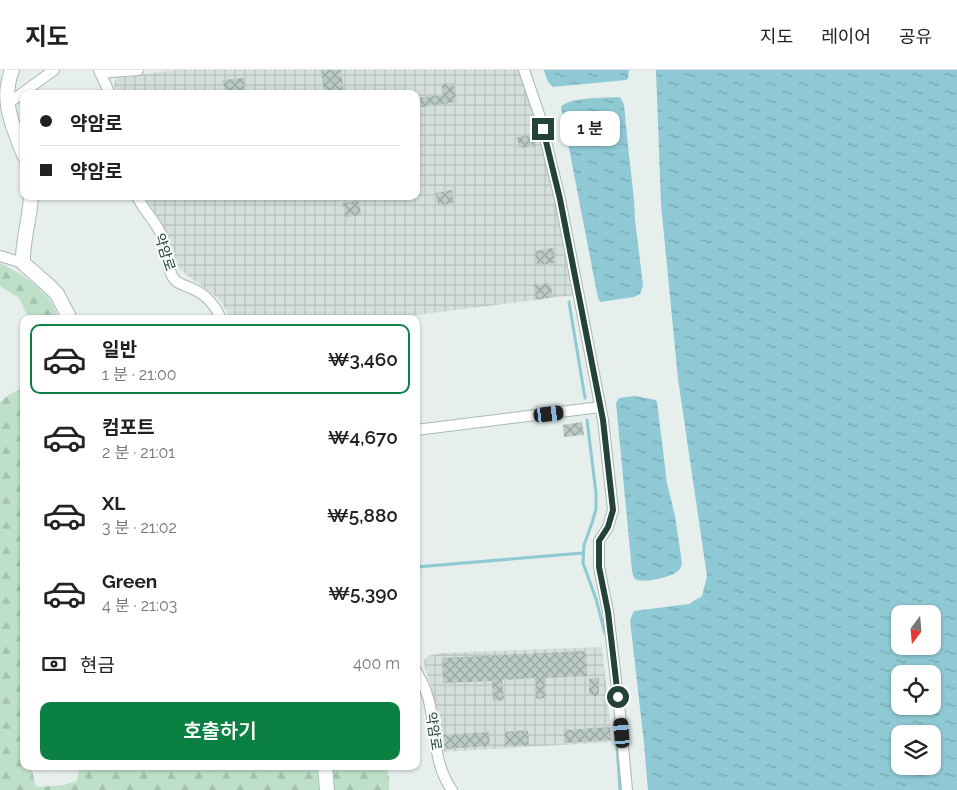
<!DOCTYPE html>
<html lang="ko">
<meta charset="utf-8">
<style>
body{margin:0;font-family:Raleway,"Noto Sans KR",sans-serif;background:#f2f2f2;color:#222;height:100vh;display:flex;flex-direction:column;font-size:19px;white-space:nowrap}
*{box-sizing:border-box;margin:0}
p{font-size:16px;color:#767676}
.icon{flex:none;width:28px;height:28px;fill:none;stroke:currentColor;stroke-width:2;stroke-linecap:round;stroke-linejoin:round}
.map{position:relative;flex:1;overflow:hidden}
.sheet{position:absolute;left:20px;top:245px;width:400px;height:455px;display:flex;flex-direction:column;background:#fff;border-radius:10px;box-shadow:0 1px 4px #0004}
.sheet>*{flex:none}
.banner{position:absolute;left:20px;top:20px;width:400px;height:110px;border-radius:10px;box-shadow:0 1px 4px #0004;display:grid;align-content:center;height:110px;padding:0 20px;background:#fff}
.needle{width:32px;rotate:196deg}
.fabs{position:absolute;left:891px;top:535px;display:grid;gap:10px}
.fabs a{display:grid;place-items:center;width:50px;height:50px;border-radius:10px;background:#fff;box-shadow:0 1px 4px #0004;font-size:25px}
.end{position:absolute;width:22px;height:22px;margin:-11px;border:6px solid #24423a;background:#fff;box-shadow:0 0 0 2px #fff}
.from{border-radius:50%}
.bubble{position:absolute;height:35px;border-radius:10px;background:#fff;box-shadow:0 1px 4px #0004;font-size:16px;font-weight:600;line-height:35px;text-align:center}
.car{position:absolute;width:15px;height:30px;margin:-15px -8px;border-radius:6px;box-shadow:0 0 4px 1px #0007;background:linear-gradient(#222 24%,#8ab4d8 0 40%,#222 0 76%,#8ab4d8 0 86%,#222 0)}
.banner b{display:flex;align-items:center;gap:18px;height:48px;font-size:19px}
.banner b+b{border-top:1px solid #e0e0e0}
.banner i{width:12px;height:12px;background:#222}
ul{padding:9px 0 0;list-style:none}
li{display:flex;align-items:center;gap:15px;height:70px;margin:0 10px 8px;padding:0 10px;border:2px solid transparent;border-radius:10px}
li div{flex:1}
li b{display:block;font-size:19px}
li em{font-style:normal;font-weight:600}
li.selected{border-color:#0b8043}
li>.icon{width:45px;height:45px;stroke-width:1.5}
.pay{display:flex;align-items:center;gap:12px;height:55px;padding:0 20px;font-size:19px}
.pay p{margin-inline-start:auto}
.cta{display:flex;gap:10px;margin-top:auto;padding:10px 20px}
.cta a{flex:1;height:58px;border-radius:10px;background:#0b8043;color:#fff;font-size:20px;font-weight:600;line-height:58px;text-align:center}
header{display:flex;align-items:center;gap:30px;box-sizing:border-box;height:70px;padding:0 25px;background:#fff;border-bottom:1px solid #e0e0e0}
header strong{font-size:24px}
nav{display:flex;gap:28px;margin-inline-start:auto;font-size:18px}
.map>svg:first-child{display:block}
.industrial{fill:url(#industrial-grid)}
.forest{fill:url(#forest-firs)}
.water{fill:url(#water-ripples);fill-rule:evenodd}
.lines{fill:none;stroke-linecap:round;stroke-linejoin:round}
.stream{stroke:#8ec9d4;stroke-width:3}
.building{fill:url(#building-cross-hatch)}
.street-casing{stroke:#a8b8b2;stroke-width:12}
.secondary-casing{stroke:#a4bbb3;stroke-width:16}
.street{stroke:#fff;stroke-width:10}
.secondary{stroke:#fff;stroke-width:14}
.route{stroke:#24423a;stroke-width:6}
.labels{text-anchor:middle;stroke-width:4.5;stroke-linejoin:round;paint-order:stroke}
.street-label{font-size:14px;fill:#24423a;stroke:#f7fbf9}
</style>
<header>
<strong>지도</strong>
<nav><a>지도</a><a>레이어</a><a>공유</a></nav>
</header>
<div class="map">
<svg width="957" height="720" viewBox="0 0 957 720">
<defs>
<pattern id="industrial-grid" width="8" height="8" patternUnits="userSpaceOnUse" patternTransform="scale(1.25)"><rect width="8" height="8" fill="#d4dfda"/><path d="M0 4h8M4 0v8" fill="none" stroke="#b6c1bc"/></pattern>
<pattern id="forest-firs" width="22" height="20" patternUnits="userSpaceOnUse" patternTransform="scale(1.25)"><rect width="22" height="20" fill="#bfe0c8"/><path d="M5 1l3.5 6h-7zM16 11l3.5 6h-7z" fill="#a4c1ad"/></pattern>
<pattern id="water-ripples" width="26" height="14" patternUnits="userSpaceOnUse" patternTransform="scale(1.25)"><rect width="26" height="14" fill="#8ec9d4"/><path d="M2 4q2-2 4 0t4 0M15 11q2-2 4 0t4 0" fill="none" stroke="#74a5ad"/></pattern>
<pattern id="building-cross-hatch" width="8" height="8" patternUnits="userSpaceOnUse" patternTransform="scale(1.25)"><rect width="8" height="8" fill="#bbcac4"/><path d="M0 0l8 8M0 8l8-8" fill="none" stroke="#98a6a0"/></pattern>
</defs>
<rect width="100%" height="100%" fill="#e6efeb"/>
<!-- industrial -->
<g class="industrial">
<polygon points="177,0 521,0 530,23 547,89 575,225 384,249 230,249 223,234 218,228 178,198 175,194 170,174 165,162 153,139 143,126 416,126 416,24 118,24 114,15 115,11 117,8 126,6"/>
<polygon points="602,577 612,672 440,682 435,638 431,616 425,598 424,591 428,586 441,583"/>
</g>
<!-- forest -->
<g class="forest">
<path d="M0,193C18,202 35,212 48,228C53,234 56,242 59,249H29L19,228L0,216Z"/>
<polygon points="24,318 24,696 31,696 36,717 64,715 77,711 79,700 82,696 315,696 317,701 319,720 0,720 0,332 10,324"/>
<polygon points="330,696 386,696 389,707 389,720 331,720"/>
</g>
<!-- water -->
<g class="water">
<path d="M544,0H629L628,9L626,10L553,17C547,13 546,6 544,0Z"/>
<path d="M656,0H957V720H648L644,673L630,550L634,541L689,534L702,526L707,506L678,309L661,134ZM900,544H932V576H900ZM900,604H932V636H900ZM900,664H932V696H900Z"/>
<path d="M617,27L621,28L624,35L629,85L634,129L635,149L643,216L640,224L634,227L600,232L598,228L561,37C569,27 604,28 617,27Z"/>
<path d="M635,326L656,330L657,332L667,413L675,446L682,493C681,496 681,498 679,500C674,507 642,514 635,509C633,507 633,504 632,501L616,333L619,328Z"/>
</g>
<g class="lines">
<!-- stream -->
<g class="stream">
<polyline points="569,232 585,328"/>
<polyline points="587,350 596,423 596,439 592,453 584,475 583,493 596,529 605,564"/>
<polyline points="416,497 583,483"/>
<polyline points="617,676 620,720"/>
</g>
</g>
<!-- building -->
<g class="building">
<polygon points="321,0 341,0 344,24 324,24"/>
<polygon points="244,8 245,24 225,24 223,10"/>
<polygon points="453,13 457,32 416,38 416,28 443,25 441,14"/>
<polygon points="534,65 535,76 519,78 517,67"/>
<polygon points="452,120 454,133 438,136 436,123"/>
<polygon points="359,131 361,145 345,147 343,133"/>
<polygon points="553,178 555,193 537,195 535,181"/>
<polygon points="550,213 553,227 536,230 534,215"/>
<polygon points="582,352 584,365 564,367 563,355"/>
<polygon points="586,581 587,606 545,608 546,628 536,629 536,608 502,610 504,630 493,631 492,611 443,613 442,588"/>
<polygon points="599,608 599,626 589,626 589,609"/>
<polygon points="610,657 611,670 565,673 564,660"/>
<polygon points="528,660 529,675 505,676 505,662"/>
<polygon points="489,662 490,676 444,679 444,665"/>
</g>
<g class="lines">
<defs>
<g id="street">
<polyline points="99,0 110,24"/>
<polyline points="524,0 540,47 560,129 603,350 613,440 608,457 599,471 599,497 608,542 620,644 627,720"/>
<polyline points="100,3 138,0"/>
<polyline points="6,35 54,0"/>
<path d="M137,126C144,142 158,153 163,169C167,180 167,202 175,210C180,215 187,216 193,219C207,225 215,235 221,249"/>
<polyline points="0,186 23,193"/>
<polyline points="416,360 600,337"/>
<path d="M416,601C424,614 429,627 431,641C436,668 435,697 452,720"/>
</g>
<g id="secondary">
<path d="M12,0C0,31 13,56 24,85"/>
<path d="M31,126C30,149 22,172 23,193L49,216L57,224L70,249"/>
<polyline points="325,696 327,720"/>
</g>
</defs>
<!-- street casing -->
<use href="#street" class="street-casing"/>
<!-- secondary casing -->
<use href="#secondary" class="secondary-casing"/>
<!-- street -->
<use href="#street" class="street"/>
<!-- secondary -->
<use href="#secondary" class="secondary"/>
</g>
<g class="lines">
<!-- route -->
<polyline class="route" points="543,59 560,129 603,350 613,440 608,457 599,471 599,497 608,542 618,627"/>
</g>
<g class="labels">
<!-- street labels -->
<g class="street-label">
<text transform="translate(165 182) rotate(72)" y="5">약암로</text>
<text transform="translate(434 661) rotate(81)" y="5">약암로</text>
</g>
</g>
</svg>
<div class="fabs">
<a><svg class="needle" viewBox="-14 -14 28 28"><path d="M0-13l5 13h-10z" fill="#e53935"/><path d="M0 13l5-13h-10z" fill="#767676"/></svg></a>
<a><svg class="icon" aria-label="locate" viewBox="0 0 24 24"><circle cx="12" cy="12" r="6"/><path d="M12 2v4M12 18v4M2 12h4M18 12h4"/></svg></a>
<a><svg class="icon" aria-label="layers" viewBox="0 0 24 24"><path d="M12 4l9 5-9 5-9-5zM3 14l9 5 9-5"/></svg></a>
</div>
<i class="end from" style="left:618px;top:627px"></i>
<i class="end" style="left:543px;top:59px"></i>
<div class="bubble" style="left:560px;top:41px;width:60px">1 분</div>
<i class="car" style="left:549px;top:344px;rotate:83deg"></i>
<i class="car" style="left:622px;top:663px;rotate:355deg"></i>
<div class="banner">
<b><i class="from"></i>약암로</b>
<b><i></i>약암로</b>
</div>
<section class="sheet">
<ul>
<li class="selected"><svg class="icon" aria-label="car" viewBox="0 0 24 24"><path d="M5 17H2v-5l4-1 3-4h7l3 4 3 1v5h-3M9 17h6M6 11h13"/><circle cx="7" cy="17" r="2"/><circle cx="17" cy="17" r="2"/></svg><div><b>일반</b><p>1 분 · 21:00</p></div><em>₩3,460</em></li>
<li><svg class="icon" aria-label="car" viewBox="0 0 24 24"><path d="M5 17H2v-5l4-1 3-4h7l3 4 3 1v5h-3M9 17h6M6 11h13"/><circle cx="7" cy="17" r="2"/><circle cx="17" cy="17" r="2"/></svg><div><b>컴포트</b><p>2 분 · 21:01</p></div><em>₩4,670</em></li>
<li><svg class="icon" aria-label="car" viewBox="0 0 24 24"><path d="M5 17H2v-5l4-1 3-4h7l3 4 3 1v5h-3M9 17h6M6 11h13"/><circle cx="7" cy="17" r="2"/><circle cx="17" cy="17" r="2"/></svg><div><b>XL</b><p>3 분 · 21:02</p></div><em>₩5,880</em></li>
<li><svg class="icon" aria-label="car" viewBox="0 0 24 24"><path d="M5 17H2v-5l4-1 3-4h7l3 4 3 1v5h-3M9 17h6M6 11h13"/><circle cx="7" cy="17" r="2"/><circle cx="17" cy="17" r="2"/></svg><div><b>Green</b><p>4 분 · 21:03</p></div><em>₩5,390</em></li>
</ul>
<div class="pay"><svg class="icon" aria-label="cash" viewBox="0 0 24 24"><path d="M3 7h18v10H3z"/><circle cx="12" cy="12" r="2"/></svg>현금<p>400 m</p></div>
<div class="cta"><a>호출하기</a></div>
</section>
</div>
